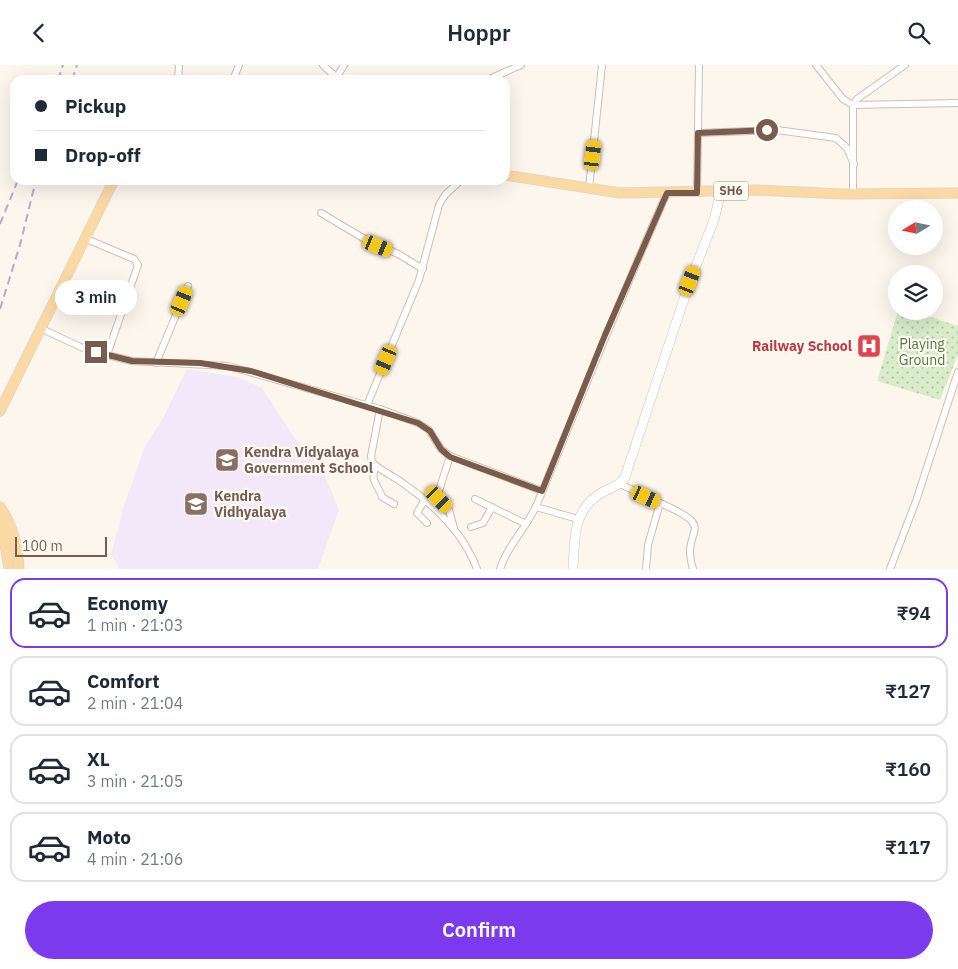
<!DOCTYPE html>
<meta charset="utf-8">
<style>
body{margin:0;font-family:"IBM Plex Sans",sans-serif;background:#f6f6f7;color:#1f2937;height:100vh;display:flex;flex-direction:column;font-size:19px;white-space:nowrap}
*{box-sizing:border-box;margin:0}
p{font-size:16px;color:#747a83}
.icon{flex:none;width:28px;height:28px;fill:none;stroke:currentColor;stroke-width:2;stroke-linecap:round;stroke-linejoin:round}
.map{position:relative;height:504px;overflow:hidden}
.details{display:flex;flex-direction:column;background:#fff;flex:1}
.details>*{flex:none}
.hud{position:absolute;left:10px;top:10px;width:500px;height:110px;border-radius:15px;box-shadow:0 5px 20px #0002;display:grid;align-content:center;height:110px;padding:0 25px;background:#fff}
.needle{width:32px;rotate:260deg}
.buttons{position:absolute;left:888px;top:135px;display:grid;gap:10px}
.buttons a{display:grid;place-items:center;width:55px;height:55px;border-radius:50%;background:#fff;box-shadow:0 5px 20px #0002;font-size:25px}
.scale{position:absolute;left:15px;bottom:12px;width:92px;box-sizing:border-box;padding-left:5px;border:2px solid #7a5c4d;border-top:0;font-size:14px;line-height:18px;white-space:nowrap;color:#7a5c4d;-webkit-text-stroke:4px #fffaf3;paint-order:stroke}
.end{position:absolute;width:22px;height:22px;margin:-11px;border:6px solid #7a5c4d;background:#fff;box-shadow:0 0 0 2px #fff}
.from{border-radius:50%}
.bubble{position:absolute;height:35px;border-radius:18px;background:#fff;box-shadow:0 5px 20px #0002;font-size:16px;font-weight:600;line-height:35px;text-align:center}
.car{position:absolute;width:15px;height:30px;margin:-15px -8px;border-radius:6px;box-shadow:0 0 4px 1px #0007;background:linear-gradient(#f5c518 24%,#345 0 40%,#f5c518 0 76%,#345 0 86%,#f5c518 0)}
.hud b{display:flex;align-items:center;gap:18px;height:48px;font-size:19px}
.hud b+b{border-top:1px solid #e0e1e3}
.hud i{width:12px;height:12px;background:#1f2937}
ul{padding:9px 0 0;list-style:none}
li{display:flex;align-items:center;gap:15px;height:70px;margin:0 10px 8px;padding:0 15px;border:2px solid #e0e1e3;border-radius:15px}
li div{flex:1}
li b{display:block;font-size:19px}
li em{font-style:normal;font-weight:600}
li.current{border-color:#7c3aed}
li>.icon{width:45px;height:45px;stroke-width:1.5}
.action{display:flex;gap:10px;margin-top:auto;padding:10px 25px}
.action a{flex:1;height:58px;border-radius:30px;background:#7c3aed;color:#fff;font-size:20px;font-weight:600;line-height:58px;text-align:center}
header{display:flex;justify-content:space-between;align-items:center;height:65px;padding:0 25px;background:#fff;font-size:22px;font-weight:600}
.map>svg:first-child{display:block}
.education{fill:#f3e8fa}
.park{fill:url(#park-dots)}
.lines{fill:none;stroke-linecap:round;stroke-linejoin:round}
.street-casing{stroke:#d1beb0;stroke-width:8}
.secondary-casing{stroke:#d6c0b0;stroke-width:10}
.primary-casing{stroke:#dad1cd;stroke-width:11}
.street{stroke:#fff;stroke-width:6}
.secondary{stroke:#fff;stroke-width:9}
.primary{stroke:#fbd9a5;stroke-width:10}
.rail{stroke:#b9a8c9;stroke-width:2;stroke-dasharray:8 5;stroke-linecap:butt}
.route{stroke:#7a5c4d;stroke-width:6}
.labels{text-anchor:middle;stroke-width:4.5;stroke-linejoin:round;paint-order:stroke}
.shield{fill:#fffaf3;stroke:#a28b7f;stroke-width:1}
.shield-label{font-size:12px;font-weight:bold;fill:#7a5c4d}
.park-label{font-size:14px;fill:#537a41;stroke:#fffaf3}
.health-label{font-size:14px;font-weight:bold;fill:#be3a42;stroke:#fffaf3;text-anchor:end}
.education-label{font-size:14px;font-weight:bold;fill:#785e54;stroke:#fffaf3;text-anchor:start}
</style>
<header><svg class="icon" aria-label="back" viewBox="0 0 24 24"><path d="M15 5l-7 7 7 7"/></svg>Hoppr<svg class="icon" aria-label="search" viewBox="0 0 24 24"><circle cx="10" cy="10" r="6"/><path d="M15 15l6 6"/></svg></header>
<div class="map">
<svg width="958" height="504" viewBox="0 0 958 504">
<defs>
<pattern id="park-dots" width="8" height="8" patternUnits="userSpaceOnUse" patternTransform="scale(1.25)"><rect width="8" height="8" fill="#d8ecc9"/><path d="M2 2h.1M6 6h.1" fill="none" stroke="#b4c2a5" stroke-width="1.8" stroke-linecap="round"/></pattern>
</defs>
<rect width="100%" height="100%" fill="#fdf6ec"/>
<!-- education -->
<polygon class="education" points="187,304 237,312 262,323 294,372 324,408 339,445 318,504 119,504 111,489 123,444 145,381 163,353"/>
<!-- park -->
<polygon class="park" points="898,246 912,246 958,261 958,289 940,335 877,316"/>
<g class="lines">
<defs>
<g id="street">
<polyline points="323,0 336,12"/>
<polyline points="816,0 843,34 853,40 958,38"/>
<polyline points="178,15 179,0"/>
<polyline points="233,15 239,0"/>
<polyline points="335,15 344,0"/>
<polyline points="487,15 521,0"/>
<polyline points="698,68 777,65 836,73 847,83 854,99"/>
<polyline points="589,123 602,0"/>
<polyline points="697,128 699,0"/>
<polyline points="853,129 853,40 857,34 905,0"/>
<polyline points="321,148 363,173 398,189 423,204"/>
<polyline points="84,173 134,194 138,200 107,290"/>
<polyline points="40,263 85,284 107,290 132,296 228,301 380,344 418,358 429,365 441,384 450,391 542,426"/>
<polyline points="156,298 188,221"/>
<polyline points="367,340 419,215 439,140 445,130 461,115"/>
<path d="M380,344L371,391L372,397C380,406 394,411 404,419C434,440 464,469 477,504"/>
<polyline points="450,391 437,432 449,445 454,463"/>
<path d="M376,401C369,417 378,418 382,432L394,439"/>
<polyline points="620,419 660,438 648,480 646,504"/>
<polyline points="475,434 526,459"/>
<polyline points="424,436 417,448 427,458"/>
<path d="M660,438C722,465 679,462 693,504"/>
<polyline points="536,442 578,454"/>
<polyline points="471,462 483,458 492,442"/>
<path d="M500,504C508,479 527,463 537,439C580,335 621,231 667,128"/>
<polyline points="890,504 916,436 958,307"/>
</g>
<path id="secondary" d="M573,504C575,473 572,444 603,427C612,422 619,421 625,412L690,216L714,155L721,126"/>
<g id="primary">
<polyline points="505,110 620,128 757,125 842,129 958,128"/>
<polyline points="0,346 114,115"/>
<path d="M0,442C13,460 18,482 19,504"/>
<polyline points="0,449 9,504"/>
</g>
</defs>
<!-- street casing -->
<use href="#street" class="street-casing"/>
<!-- secondary casing -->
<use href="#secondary" class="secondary-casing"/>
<!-- primary casing -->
<use href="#primary" class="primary-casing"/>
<!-- street -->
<use href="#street" class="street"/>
<!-- secondary -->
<use href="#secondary" class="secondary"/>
<!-- primary -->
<use href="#primary" class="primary"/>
<!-- rail -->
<g class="rail">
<polyline points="58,15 63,0"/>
<polyline points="72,15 77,0"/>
<polyline points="0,159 18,115"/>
<polyline points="0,244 20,180 36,115"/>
</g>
</g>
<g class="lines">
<!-- route -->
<polyline class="route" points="96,287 132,296 200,298 251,306 418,358 430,366 441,384 450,392 542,426 605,270 667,128 697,128 698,68 767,65"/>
</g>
<!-- icons -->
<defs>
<symbol id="hospital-square" viewBox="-11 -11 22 22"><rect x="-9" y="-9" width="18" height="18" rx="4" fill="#e0444e" stroke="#fffaf3"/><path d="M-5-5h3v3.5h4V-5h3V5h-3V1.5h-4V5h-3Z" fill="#fff"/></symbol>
<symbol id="school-square" viewBox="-11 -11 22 22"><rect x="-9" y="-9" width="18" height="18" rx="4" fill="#8d6e63" stroke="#fffaf3"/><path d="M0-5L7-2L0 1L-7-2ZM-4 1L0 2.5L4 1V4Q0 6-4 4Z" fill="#fff"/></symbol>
</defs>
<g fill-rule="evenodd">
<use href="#hospital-square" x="855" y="267" width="28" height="28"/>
<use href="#school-square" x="213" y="381" width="28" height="28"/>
<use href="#school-square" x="182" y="425" width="28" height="28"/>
</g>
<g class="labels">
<!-- shield labels -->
<rect class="shield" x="713.5" y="116.5" width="35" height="19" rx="4"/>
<g class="shield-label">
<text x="731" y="130">SH6</text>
</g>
<!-- park labels -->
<g class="park-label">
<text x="922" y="284">Playing<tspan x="922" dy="16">Ground</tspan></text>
</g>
<!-- health labels -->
<g class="health-label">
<text x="852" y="286">Railway School</text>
</g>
<!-- education labels -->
<g class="education-label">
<text x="244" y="392">Kendra Vidyalaya<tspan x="244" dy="16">Government School</tspan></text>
<text x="214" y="436">Kendra<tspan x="214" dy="16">Vidhyalaya</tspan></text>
</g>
</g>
</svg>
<div class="buttons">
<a><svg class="needle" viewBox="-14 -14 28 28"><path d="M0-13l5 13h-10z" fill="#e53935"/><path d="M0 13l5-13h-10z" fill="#747a83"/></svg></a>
<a><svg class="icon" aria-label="layers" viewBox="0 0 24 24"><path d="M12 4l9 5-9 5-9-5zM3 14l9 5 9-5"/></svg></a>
</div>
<div class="scale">100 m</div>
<i class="end from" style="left:767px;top:65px"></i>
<i class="end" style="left:96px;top:287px"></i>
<div class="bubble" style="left:55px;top:215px;width:82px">3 min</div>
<i class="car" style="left:593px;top:90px;rotate:7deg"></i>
<i class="car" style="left:378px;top:181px;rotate:112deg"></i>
<i class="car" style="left:690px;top:216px;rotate:21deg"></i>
<i class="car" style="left:182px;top:236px;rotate:23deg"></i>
<i class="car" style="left:386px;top:295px;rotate:203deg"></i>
<i class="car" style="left:646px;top:432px;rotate:115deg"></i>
<i class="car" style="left:439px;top:434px;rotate:136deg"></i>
<div class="hud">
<b><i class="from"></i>Pickup</b>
<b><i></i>Drop-off</b>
</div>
</div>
<section class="details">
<ul>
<li class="current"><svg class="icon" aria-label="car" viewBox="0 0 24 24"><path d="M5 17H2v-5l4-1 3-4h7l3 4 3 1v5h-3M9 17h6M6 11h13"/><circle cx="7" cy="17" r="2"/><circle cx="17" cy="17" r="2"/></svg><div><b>Economy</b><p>1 min · 21:03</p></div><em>₹94</em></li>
<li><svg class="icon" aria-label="car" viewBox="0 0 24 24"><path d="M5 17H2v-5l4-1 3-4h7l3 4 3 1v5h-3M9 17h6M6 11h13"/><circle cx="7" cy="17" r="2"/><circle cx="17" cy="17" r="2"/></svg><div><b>Comfort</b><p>2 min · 21:04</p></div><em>₹127</em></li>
<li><svg class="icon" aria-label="car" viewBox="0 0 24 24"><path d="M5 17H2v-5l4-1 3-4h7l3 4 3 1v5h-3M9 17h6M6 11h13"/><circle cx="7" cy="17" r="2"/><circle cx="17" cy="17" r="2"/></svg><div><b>XL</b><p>3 min · 21:05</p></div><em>₹160</em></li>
<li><svg class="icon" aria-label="car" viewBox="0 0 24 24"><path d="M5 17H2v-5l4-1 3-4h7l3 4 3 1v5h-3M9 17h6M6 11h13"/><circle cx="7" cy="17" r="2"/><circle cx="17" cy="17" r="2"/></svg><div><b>Moto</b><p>4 min · 21:06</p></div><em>₹117</em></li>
</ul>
<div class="action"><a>Confirm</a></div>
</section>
